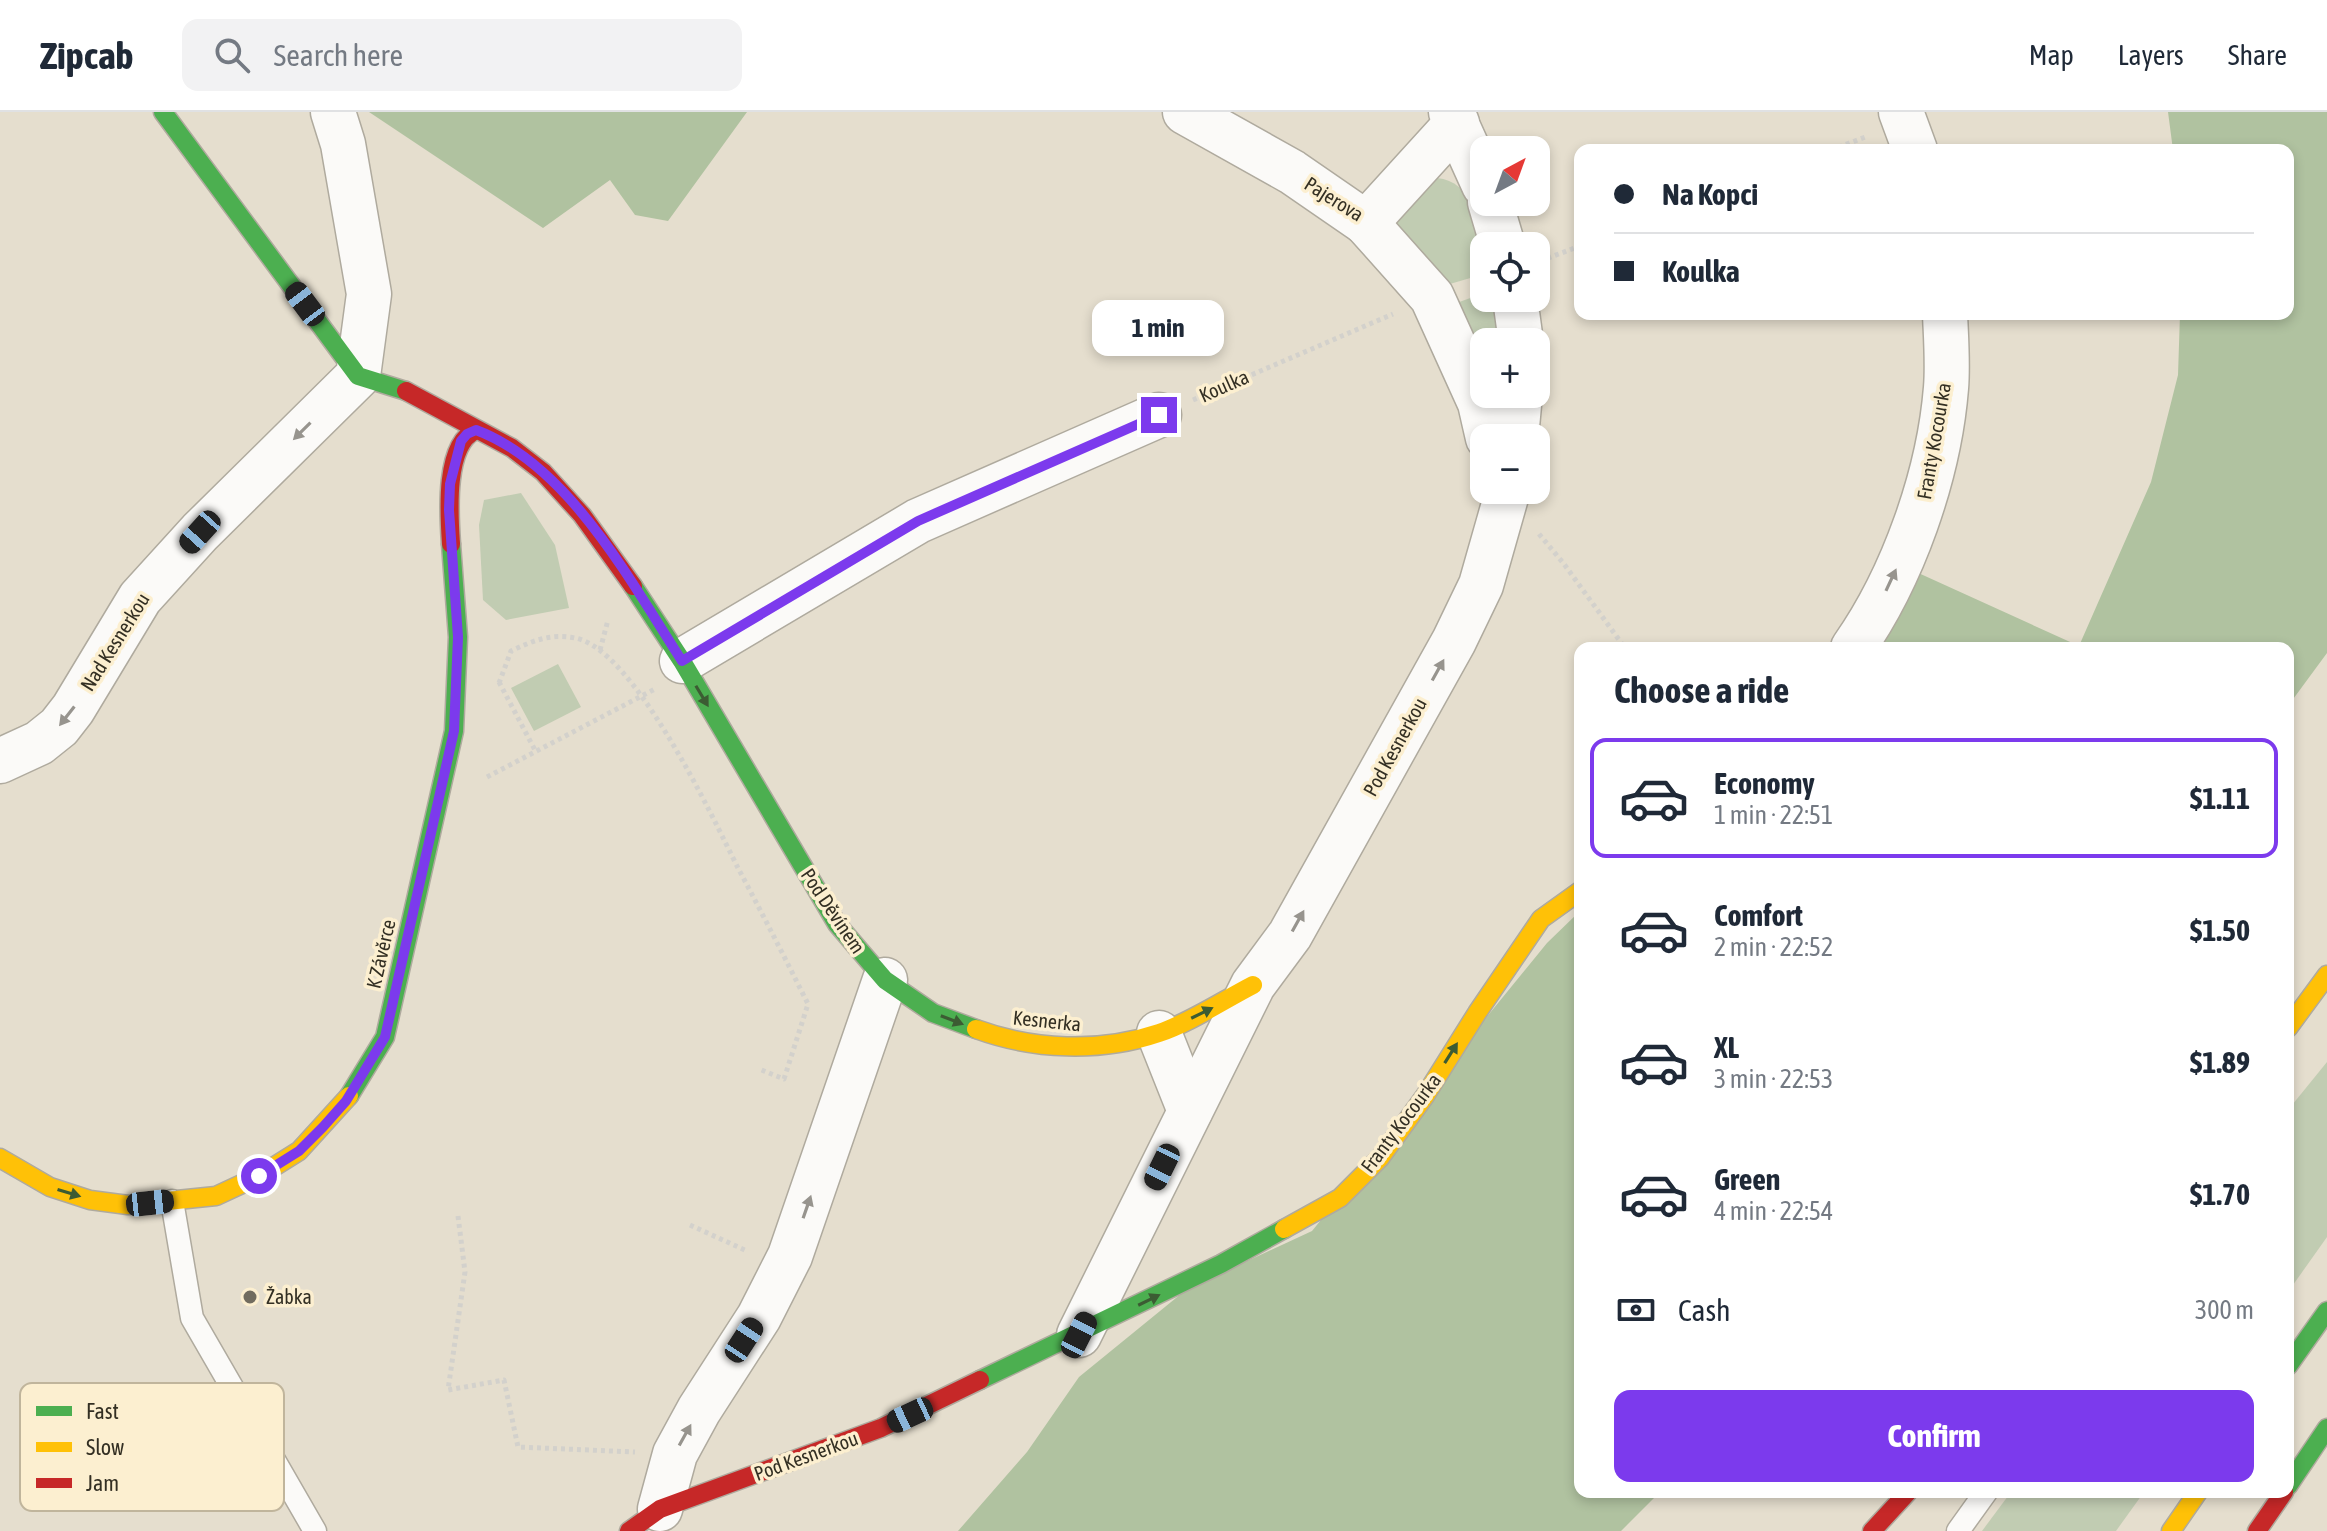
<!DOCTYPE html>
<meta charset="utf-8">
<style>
body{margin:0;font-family:"Asap Condensed",sans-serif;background:#f2f2f3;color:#1f2937;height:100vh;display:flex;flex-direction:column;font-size:30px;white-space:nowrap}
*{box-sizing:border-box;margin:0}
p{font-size:26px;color:#747a83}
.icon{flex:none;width:44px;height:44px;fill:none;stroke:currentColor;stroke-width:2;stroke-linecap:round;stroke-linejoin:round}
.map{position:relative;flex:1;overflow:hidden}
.drawer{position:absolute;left:1574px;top:530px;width:720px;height:856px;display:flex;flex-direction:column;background:#fff;border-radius:16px;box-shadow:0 4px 12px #0003}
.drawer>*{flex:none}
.banner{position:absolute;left:1574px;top:32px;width:720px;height:176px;border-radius:16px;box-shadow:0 4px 12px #0003;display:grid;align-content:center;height:176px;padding:0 40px;background:#fff}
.needle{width:52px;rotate:41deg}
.buttons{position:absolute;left:1470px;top:24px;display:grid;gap:16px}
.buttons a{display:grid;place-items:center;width:80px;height:80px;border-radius:16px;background:#fff;box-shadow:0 4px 12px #0003;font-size:40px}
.end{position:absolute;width:36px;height:36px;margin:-18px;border:10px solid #7c3aed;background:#fff;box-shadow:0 0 0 4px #fff}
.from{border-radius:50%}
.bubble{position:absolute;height:56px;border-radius:16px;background:#fff;box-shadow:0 4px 12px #0003;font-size:26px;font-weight:700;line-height:56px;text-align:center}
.car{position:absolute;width:24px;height:48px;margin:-24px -12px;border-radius:10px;box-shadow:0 0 6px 2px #0007;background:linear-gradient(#222 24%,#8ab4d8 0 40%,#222 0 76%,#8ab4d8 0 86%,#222 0)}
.banner b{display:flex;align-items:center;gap:28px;height:76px;font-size:30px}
.banner b+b{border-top:2px solid #e0e1e3}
.banner i{width:20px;height:20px;background:#1f2937}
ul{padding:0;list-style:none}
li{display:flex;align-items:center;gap:24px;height:120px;margin:0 16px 12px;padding:0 24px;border:4px solid transparent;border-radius:16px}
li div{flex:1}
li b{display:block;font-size:30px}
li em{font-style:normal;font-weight:700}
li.active{border-color:#7c3aed}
li>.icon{width:72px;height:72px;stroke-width:1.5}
h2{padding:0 40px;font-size:36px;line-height:96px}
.pay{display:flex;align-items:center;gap:20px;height:88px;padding:0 40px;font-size:30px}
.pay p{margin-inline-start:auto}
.primary-button{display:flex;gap:16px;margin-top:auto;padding:16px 40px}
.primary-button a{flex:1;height:92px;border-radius:16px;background:#7c3aed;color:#fff;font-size:32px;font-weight:700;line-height:92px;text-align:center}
header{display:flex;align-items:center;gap:48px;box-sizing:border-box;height:112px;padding:0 40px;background:#fff;border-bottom:2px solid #e0e1e3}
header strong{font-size:38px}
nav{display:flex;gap:44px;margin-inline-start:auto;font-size:28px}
.search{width:560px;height:72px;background:#f2f2f3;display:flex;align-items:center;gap:20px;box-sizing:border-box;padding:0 28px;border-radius:16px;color:#747a83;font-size:30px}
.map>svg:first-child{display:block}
.green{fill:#c1ccb2}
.forest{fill:#b0c2a0}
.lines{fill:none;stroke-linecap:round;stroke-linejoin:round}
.lane-casing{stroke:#afaa9e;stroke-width:25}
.street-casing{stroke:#afaa9e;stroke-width:47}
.fast-casing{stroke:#afaa9e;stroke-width:21}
.slow-casing{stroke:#afaa9e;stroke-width:21}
.jam-casing{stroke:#afaa9e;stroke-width:21}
.path{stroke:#d3d1cc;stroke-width:5;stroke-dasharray:4 4;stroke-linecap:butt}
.lane{stroke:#fbfaf8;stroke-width:22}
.street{stroke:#fbfaf8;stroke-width:44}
.fast{stroke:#4caf50;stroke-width:18}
.slow{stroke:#ffc107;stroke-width:18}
.jam{stroke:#c62828;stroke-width:18}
.oneway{fill:#97948e}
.oneway2{fill:#3c5c33}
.route{stroke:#7c3aed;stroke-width:10}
.poi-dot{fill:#716c5f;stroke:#fcefd0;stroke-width:3}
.labels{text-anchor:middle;stroke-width:7;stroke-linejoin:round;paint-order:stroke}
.street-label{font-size:20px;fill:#332f23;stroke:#fcefd0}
.poi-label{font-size:20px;fill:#332f23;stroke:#fcefd0;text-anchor:start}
.key{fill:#fcefd0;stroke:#c0b59c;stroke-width:2}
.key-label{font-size:22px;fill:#332f23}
</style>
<header>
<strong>Zipcab</strong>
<div class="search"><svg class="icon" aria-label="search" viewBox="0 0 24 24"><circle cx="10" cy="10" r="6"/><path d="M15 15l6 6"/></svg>Search here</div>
<nav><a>Map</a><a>Layers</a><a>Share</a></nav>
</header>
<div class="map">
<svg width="2327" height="1419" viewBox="0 0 2327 1419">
<rect width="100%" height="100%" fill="#e5dece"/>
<!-- green -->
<g class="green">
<path d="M1437,66C1479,70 1484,128 1484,162L1443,174L1398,119L1395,109L1427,68Z"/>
<polygon points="1484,181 1484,186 1497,186 1502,230 1484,230 1484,255 1451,193"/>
<polygon points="521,381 555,433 569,496 506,508 483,488 479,413 484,388"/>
<polygon points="558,552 581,595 534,619 511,576"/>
<polygon points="2327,950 2327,1125 2288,1180 2288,998"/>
<polygon points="2011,1380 2144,1380 2116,1419 1982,1419"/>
</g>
<!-- forest -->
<g class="forest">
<polygon points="369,0 747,0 668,109 635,103 610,68 543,116"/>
<polygon points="2168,0 2327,0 2327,541 2288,594 2288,536 1872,536 1914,459 2079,534 2151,370 2178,263 2180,202 2288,202 2288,38 2173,38"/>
<polygon points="1580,799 1580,1380 1660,1380 1621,1419 958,1419 1027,1340 1079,1265 1187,1177 1312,1119 1547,831"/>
</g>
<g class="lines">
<defs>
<g id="lane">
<polyline points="172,1089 192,1206 315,1419"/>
<polyline points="1958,1419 1986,1380"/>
</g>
<g id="street">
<polyline points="1185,0 1292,60 1366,111 1457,11"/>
<polyline points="1451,0 1484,73"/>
<polyline points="1901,0 1915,38"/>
<polyline points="1490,90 1503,134"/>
<polyline points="1366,111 1432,185 1480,291 1488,326"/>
<polyline points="1515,186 1521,230"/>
<polyline points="1516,326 1520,282"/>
<path d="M1853,536C1903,465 1939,363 1946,276C1948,252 1946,226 1945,202"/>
<polyline points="682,549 918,409 1159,303"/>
<polyline points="0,649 39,631 59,615 73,597 140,486 200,420 358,264 369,182 343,32 333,0"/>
<polyline points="1159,921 1190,999"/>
<polyline points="1079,1223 1253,873 1290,823 1454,529 1481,473 1508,378"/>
<polyline points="660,1397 675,1342 699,1298 759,1205 790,1144 885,868"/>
</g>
<g id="fast">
<polyline points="163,0 358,264 406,279"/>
<polyline points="633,474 682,549 837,812 885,868 933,901 976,917"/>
<polyline points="349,984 385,925 454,619 458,525 451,432"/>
<polyline points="2288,1254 2327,1199"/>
<polyline points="980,1268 1221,1152 1284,1117"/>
<polyline points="2288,1374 2327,1316"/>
</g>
<g id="slow">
<polyline points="2288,916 2327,863"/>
<path d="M976,917C1033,938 1100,941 1159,921C1189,911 1224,888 1253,873"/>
<polyline points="0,1046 50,1075 90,1088 128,1093 216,1084 259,1064 299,1039 349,984"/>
<polyline points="1284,1117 1340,1086 1380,1046 1425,984 1477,901 1541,807 1580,779"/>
<polyline points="2171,1419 2198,1380"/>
</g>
<g id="jam">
<polyline points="406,279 512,336 543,360 582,403 633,474"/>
<path d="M451,432C449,402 444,332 476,318"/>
<polyline points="629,1419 660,1397 881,1316 980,1268"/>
<polyline points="1872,1419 1908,1380"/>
<polyline points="2257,1419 2284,1380"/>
</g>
</defs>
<!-- lane casing -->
<use href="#lane" class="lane-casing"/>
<!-- street casing -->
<use href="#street" class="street-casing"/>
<!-- fast casing -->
<use href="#fast" class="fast-casing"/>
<!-- slow casing -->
<use href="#slow" class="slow-casing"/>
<!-- jam casing -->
<use href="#jam" class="jam-casing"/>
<!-- path -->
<g class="path">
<polyline points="1831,38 1868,24"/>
<polyline points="1540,149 1580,134"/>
<polyline points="1193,288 1393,202"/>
<polyline points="1539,422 1564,452 1625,536"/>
<polyline points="600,538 608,508"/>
<polyline points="499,570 536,640"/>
<path d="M499,571L511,539C532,529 551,521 575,526C634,537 712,704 738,756C762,801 785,846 808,892L784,967L759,957"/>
<polyline points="487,665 655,577"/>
<polyline points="458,1104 465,1160 448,1278 504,1268 518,1335 635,1340"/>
<polyline points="690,1113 747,1139"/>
</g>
<!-- lane -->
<use href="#lane" class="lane"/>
<!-- street -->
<use href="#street" class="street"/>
<!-- fast -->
<use href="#fast" class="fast"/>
<!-- slow -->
<use href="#slow" class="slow"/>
<!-- jam -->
<use href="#jam" class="jam"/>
</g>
<!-- one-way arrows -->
<defs><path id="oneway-solid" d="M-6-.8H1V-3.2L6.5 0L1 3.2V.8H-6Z" transform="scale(2)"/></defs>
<g class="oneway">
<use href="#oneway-solid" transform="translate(302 319) rotate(135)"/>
<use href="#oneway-solid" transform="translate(1891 468) rotate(-65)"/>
<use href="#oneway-solid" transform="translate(1438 558) rotate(-61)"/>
<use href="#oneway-solid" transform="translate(67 604) rotate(128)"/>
<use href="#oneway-solid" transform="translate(1298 809) rotate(-61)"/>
<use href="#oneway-solid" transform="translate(807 1095) rotate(-71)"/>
<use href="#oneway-solid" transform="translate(685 1323) rotate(-61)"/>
</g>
<g class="oneway2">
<use href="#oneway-solid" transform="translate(702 584) rotate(59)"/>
<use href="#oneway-solid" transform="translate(1202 901) rotate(-26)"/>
<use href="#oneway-solid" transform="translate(952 908) rotate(21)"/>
<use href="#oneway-solid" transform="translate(1451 941) rotate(-58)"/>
<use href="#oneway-solid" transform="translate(69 1081) rotate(17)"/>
<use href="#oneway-solid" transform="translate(1149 1188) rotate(-26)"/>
</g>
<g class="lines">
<!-- route -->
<path class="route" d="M259,1064L299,1039L323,1015L346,989L385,925L454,619L458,525L449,398L450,372L461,329L467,322L476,318C569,353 630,469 682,549L918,409L1159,303"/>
</g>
<!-- markers -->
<circle class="poi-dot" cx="250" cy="1185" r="8"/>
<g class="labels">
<!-- street labels -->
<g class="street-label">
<text transform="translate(1334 87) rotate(32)" y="7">Pajerova</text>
<text transform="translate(1224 274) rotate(-24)" y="7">Koulka</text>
<text transform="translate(1934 329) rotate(-80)" y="7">Franty Kocourka</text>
<text transform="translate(115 530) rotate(-58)" y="7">Nad Kesnerkou</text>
<text transform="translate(1395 635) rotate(-61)" y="7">Pod Kesnerkou</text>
<text transform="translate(833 799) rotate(56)" y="7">Pod Děvínem</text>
<text transform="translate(381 842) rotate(-77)" y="7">K Závěrce</text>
<text transform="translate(1047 909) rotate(6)" y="7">Kesnerka</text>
<text transform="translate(1401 1011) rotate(-53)" y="7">Franty Kocourka</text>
<text transform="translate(806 1344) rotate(-20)" y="7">Pod Kesnerkou</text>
</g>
<!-- poi labels -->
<g class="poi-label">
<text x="266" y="1192">Žabka</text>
</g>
</g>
<!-- legend -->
<rect x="20" y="1271" width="264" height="128" rx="12" class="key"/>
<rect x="36" y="1294" width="36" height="10" fill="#4caf50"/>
<rect x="36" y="1330" width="36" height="10" fill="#ffc107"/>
<rect x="36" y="1366" width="36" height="10" fill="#c62828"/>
<g class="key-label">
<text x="86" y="1307">Fast</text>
<text x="86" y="1343">Slow</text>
<text x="86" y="1379">Jam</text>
</g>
</svg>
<div class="buttons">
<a><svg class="needle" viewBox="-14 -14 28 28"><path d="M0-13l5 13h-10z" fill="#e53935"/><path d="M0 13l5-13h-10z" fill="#747a83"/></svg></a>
<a><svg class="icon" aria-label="locate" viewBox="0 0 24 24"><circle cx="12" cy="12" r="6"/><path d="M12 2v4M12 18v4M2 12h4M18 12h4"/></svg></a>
<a>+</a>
<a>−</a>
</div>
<i class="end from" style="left:259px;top:1064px"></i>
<i class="end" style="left:1159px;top:303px"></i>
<div class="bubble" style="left:1092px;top:188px;width:132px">1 min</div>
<i class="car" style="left:305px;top:192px;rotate:323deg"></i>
<i class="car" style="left:200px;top:420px;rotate:222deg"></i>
<i class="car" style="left:1162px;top:1055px;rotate:206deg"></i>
<i class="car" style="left:150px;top:1091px;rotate:84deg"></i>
<i class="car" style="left:1079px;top:1223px;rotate:27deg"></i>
<i class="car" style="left:744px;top:1228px;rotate:33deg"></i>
<i class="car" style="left:910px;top:1303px;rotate:245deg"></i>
<div class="banner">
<b><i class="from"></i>Na Kopci</b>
<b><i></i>Koulka</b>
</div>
<section class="drawer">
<h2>Choose a ride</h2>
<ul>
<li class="active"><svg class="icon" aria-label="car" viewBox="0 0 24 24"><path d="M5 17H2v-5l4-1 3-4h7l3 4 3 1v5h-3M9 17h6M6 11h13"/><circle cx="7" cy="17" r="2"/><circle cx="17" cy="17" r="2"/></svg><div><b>Economy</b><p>1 min · 22:51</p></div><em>$1.11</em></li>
<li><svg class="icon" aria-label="car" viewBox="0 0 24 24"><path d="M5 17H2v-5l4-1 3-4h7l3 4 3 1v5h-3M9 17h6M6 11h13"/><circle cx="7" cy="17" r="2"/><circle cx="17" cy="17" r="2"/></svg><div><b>Comfort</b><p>2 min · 22:52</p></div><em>$1.50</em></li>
<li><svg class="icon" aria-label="car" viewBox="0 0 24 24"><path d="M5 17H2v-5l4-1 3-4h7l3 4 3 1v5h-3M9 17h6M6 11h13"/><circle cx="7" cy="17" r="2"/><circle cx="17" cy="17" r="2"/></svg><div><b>XL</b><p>3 min · 22:53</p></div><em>$1.89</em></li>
<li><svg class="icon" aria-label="car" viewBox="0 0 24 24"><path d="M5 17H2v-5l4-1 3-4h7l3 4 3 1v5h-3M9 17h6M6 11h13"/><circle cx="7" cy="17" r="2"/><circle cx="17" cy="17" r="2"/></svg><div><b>Green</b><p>4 min · 22:54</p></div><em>$1.70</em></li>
</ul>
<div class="pay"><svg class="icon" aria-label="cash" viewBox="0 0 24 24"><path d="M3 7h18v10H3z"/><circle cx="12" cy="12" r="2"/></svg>Cash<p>300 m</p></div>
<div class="primary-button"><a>Confirm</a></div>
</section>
</div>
